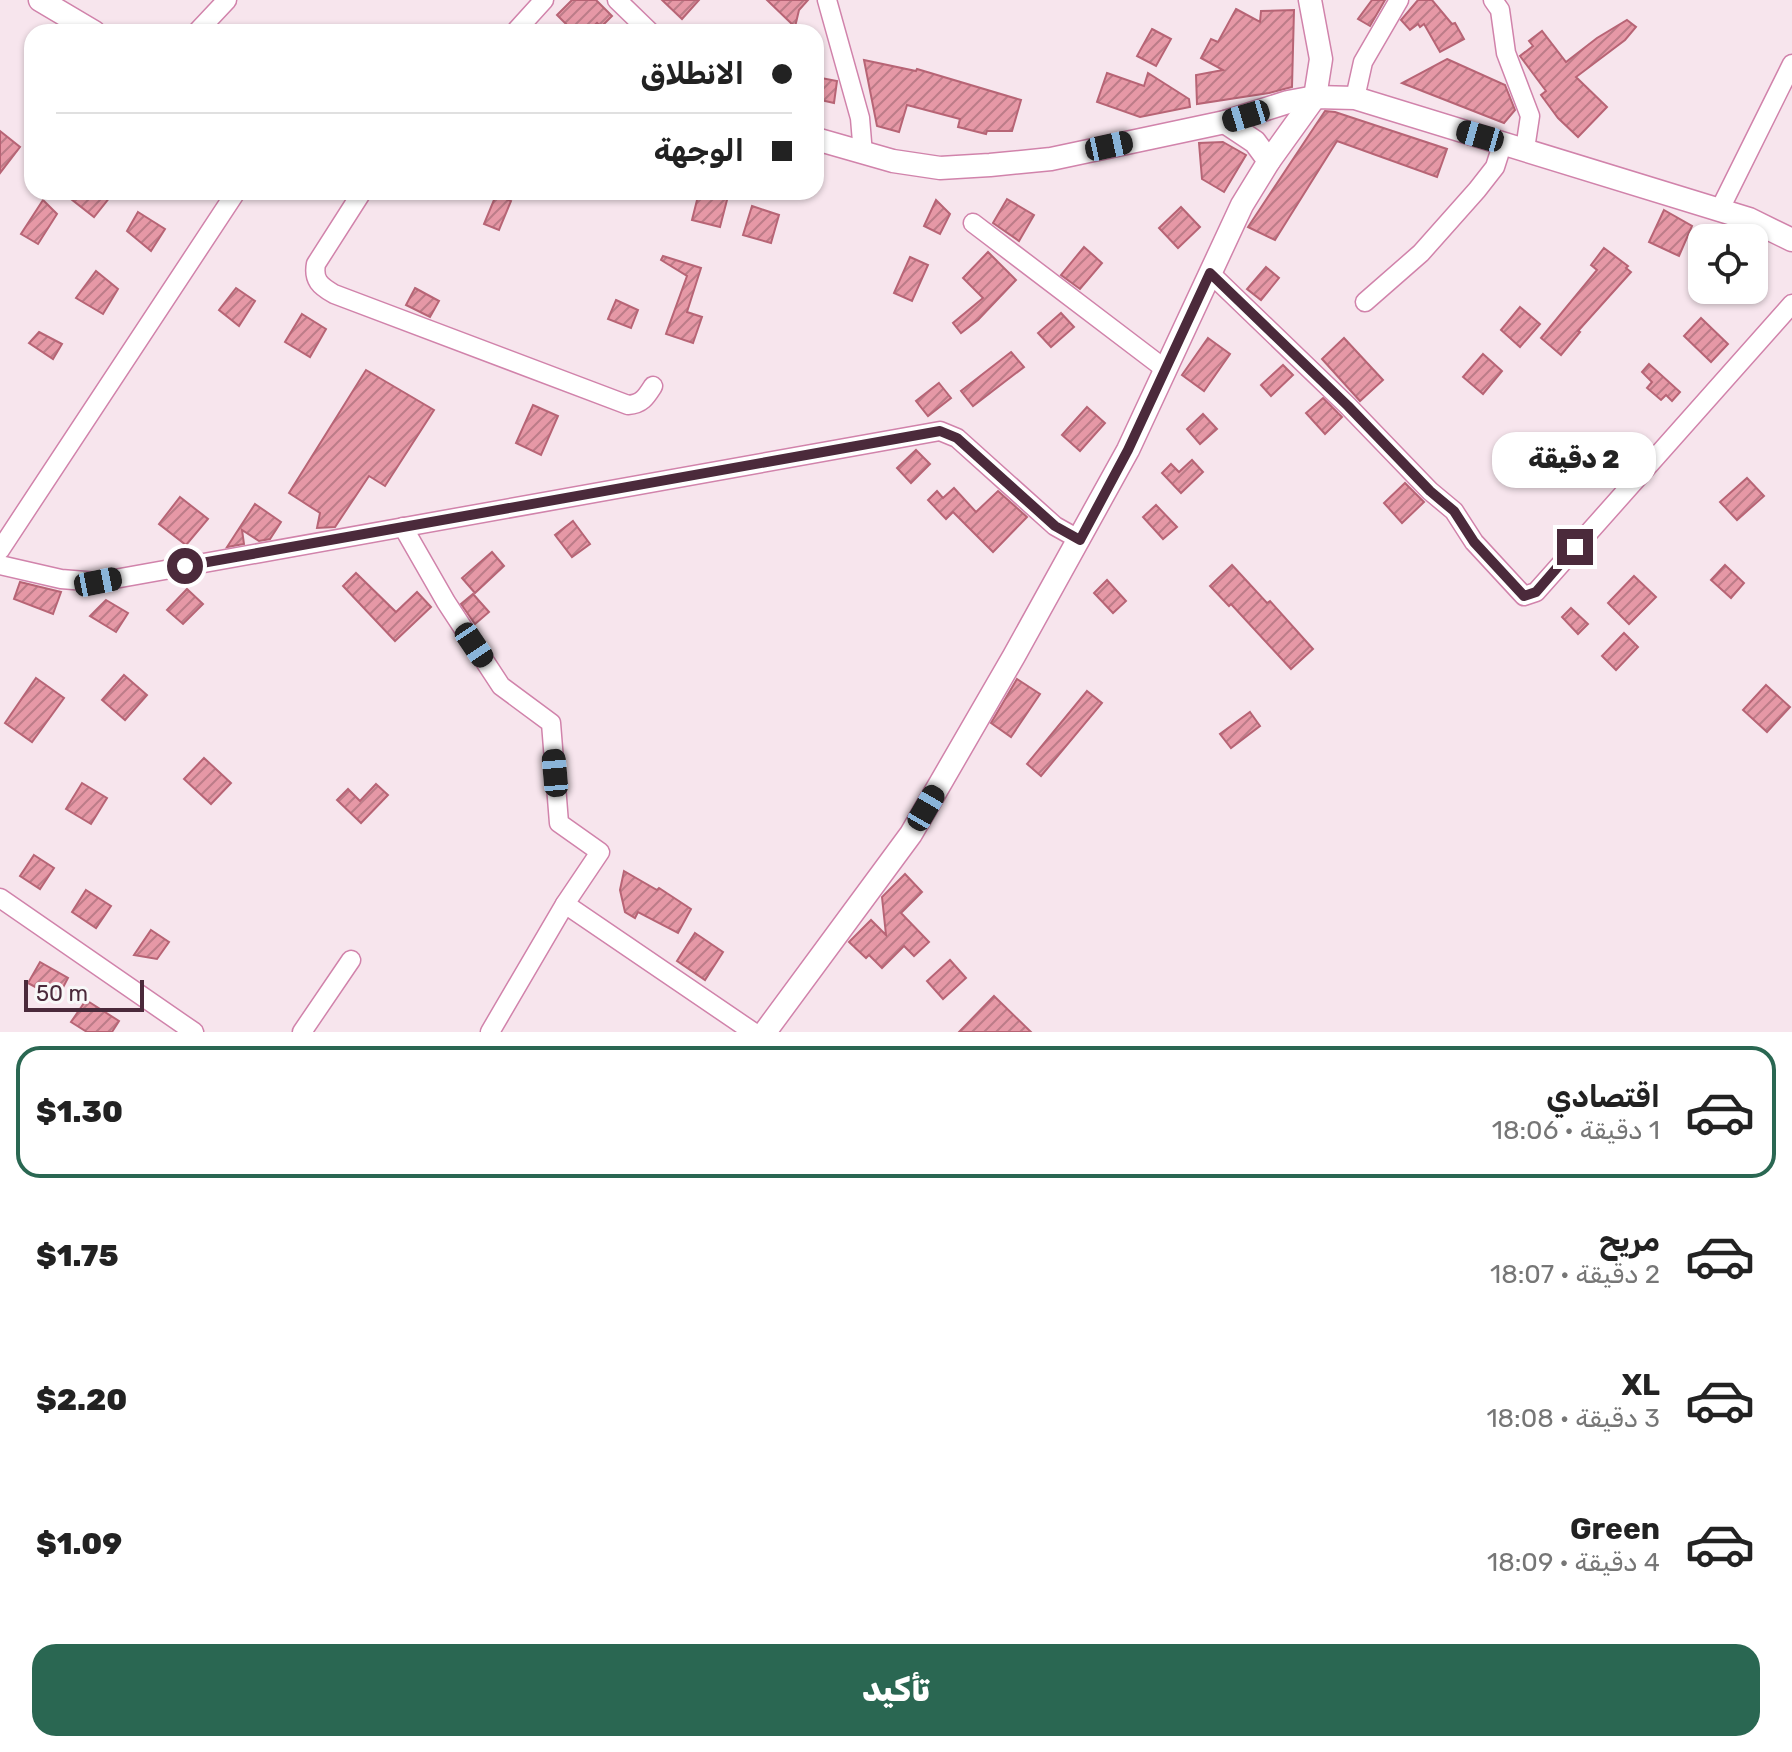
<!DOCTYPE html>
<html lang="ar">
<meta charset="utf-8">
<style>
body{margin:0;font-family:Rubik,"Noto Sans Arabic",sans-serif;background:#f2f2f2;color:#222;direction:rtl;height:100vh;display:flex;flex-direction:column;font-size:30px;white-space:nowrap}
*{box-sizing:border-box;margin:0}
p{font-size:26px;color:#767676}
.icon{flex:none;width:44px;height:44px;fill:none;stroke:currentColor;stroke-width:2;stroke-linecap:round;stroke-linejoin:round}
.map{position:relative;height:1032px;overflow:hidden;direction:ltr}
.sheet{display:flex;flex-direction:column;background:#fff;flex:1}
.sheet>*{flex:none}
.guide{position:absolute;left:24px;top:24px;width:800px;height:176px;border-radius:24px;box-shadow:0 2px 6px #0004;direction:rtl;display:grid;align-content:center;height:176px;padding:0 32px;background:#fff}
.buttons{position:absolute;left:1688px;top:224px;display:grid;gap:16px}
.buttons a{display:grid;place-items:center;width:80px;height:80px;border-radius:16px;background:#fff;box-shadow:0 2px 6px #0004;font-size:40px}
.scale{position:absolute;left:24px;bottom:20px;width:120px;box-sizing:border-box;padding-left:8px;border:4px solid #4b2a3b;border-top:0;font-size:22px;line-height:28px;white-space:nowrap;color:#4b2a3b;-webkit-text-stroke:6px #f8f8f8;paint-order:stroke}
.end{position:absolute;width:36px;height:36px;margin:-18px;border:10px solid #4b2a3b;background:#fff;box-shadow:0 0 0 4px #fff}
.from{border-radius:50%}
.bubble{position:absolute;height:56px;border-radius:24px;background:#fff;box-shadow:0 2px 6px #0004;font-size:26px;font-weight:800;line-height:56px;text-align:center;direction:rtl}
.car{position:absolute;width:24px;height:48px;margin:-24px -12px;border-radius:10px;box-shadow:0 0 6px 2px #0007;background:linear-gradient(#222 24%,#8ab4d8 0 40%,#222 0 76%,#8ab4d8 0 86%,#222 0)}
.guide b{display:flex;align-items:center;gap:28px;height:76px;font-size:30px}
.guide b+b{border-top:2px solid #e0e0e0}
.guide i{width:20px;height:20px;background:#222}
ul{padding:14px 0 0;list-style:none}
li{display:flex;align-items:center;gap:24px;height:132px;margin:0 16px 12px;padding:0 16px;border:4px solid transparent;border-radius:24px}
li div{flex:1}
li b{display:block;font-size:30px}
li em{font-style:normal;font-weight:800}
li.current{border-color:#2a6752}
li>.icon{width:72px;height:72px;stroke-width:1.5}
.primary-button{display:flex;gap:16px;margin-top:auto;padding:16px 32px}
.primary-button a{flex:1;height:92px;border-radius:24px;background:#2a6752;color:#fff;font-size:32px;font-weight:800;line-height:92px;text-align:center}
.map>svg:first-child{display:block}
.building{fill:url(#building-hatch);stroke:#b76475;stroke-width:2}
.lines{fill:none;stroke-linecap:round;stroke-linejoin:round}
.minor-casing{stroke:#d183ab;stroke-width:21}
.tertiary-casing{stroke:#d183ab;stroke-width:25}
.minor{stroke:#fff;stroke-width:18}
.tertiary{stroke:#fff;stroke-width:22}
.route{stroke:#4b2a3b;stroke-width:10}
</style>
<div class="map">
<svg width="1792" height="1032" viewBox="0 0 1792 1032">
<defs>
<pattern id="building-hatch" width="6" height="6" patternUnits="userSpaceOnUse" patternTransform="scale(2)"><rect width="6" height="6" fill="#e698a6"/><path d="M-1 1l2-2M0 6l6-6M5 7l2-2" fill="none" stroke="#bc7c88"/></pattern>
</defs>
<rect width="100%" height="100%" fill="#f7e5ed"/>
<!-- building -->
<g class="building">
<polygon points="572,0 596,0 612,16 601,27 597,23 587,32 574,32 557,15"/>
<polygon points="662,0 699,0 682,19"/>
<polygon points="767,0 808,0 799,10 795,27"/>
<polygon points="1372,0 1385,0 1370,26 1358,19"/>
<polygon points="1418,0 1432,0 1452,24 1455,23 1464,39 1440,52 1424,24 1420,27 1418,24 1410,30 1401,20"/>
<polygon points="1236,9 1260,22 1261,11 1294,10 1292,87 1269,93 1197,104 1196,75 1223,70 1201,58 1211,39 1218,42"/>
<polygon points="1627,20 1636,27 1625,40 1576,77 1607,107 1578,137 1558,118 1541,95 1546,91 1520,56 1533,46 1529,41 1542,31 1566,62 1597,38"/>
<polygon points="1152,29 1171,39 1156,66 1137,56"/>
<polygon points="1447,59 1505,85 1515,110 1504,123 1402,83"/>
<polygon points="864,60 916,71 917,69 1021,100 1012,131 987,131 986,134 958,127 960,119 907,105 899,132 877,126"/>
<polygon points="1107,73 1144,86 1148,73 1189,99 1190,107 1140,117 1097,102"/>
<polygon points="816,77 837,81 834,103 816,99"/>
<polygon points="1325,111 1335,112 1447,149 1437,177 1337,141 1275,240 1248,227"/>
<polygon points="0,131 20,147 0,173"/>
<polygon points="1223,142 1246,155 1224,192 1202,179 1199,143"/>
<polygon points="62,192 114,192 94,217"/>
<polygon points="699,192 728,196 720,227 692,220"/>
<polygon points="496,195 511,201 499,230 484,224"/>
<polygon points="1007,199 1034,215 1019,241 993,223"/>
<polygon points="43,200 57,214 38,244 21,234"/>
<polygon points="936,200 950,214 940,234 924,226"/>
<polygon points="752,206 779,215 771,243 743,235"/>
<polygon points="1181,207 1200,227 1178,248 1159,228"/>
<polygon points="1664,210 1692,226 1679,256 1649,242"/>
<polygon points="138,212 165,229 151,251 127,231"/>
<polygon points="1084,247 1102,263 1080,289 1061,275"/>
<polygon points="1604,248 1628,266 1626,268 1631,272 1578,331 1580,332 1561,355 1541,338 1597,270 1591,265"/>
<polygon points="988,252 1016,280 978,320 961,333 953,323 983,298 963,278"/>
<polygon points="663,256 701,268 687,312 702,317 693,343 666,334 687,276 661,260"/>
<polygon points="910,257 928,265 912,301 894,293"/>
<polygon points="1266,267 1279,278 1261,300 1247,289"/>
<polygon points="96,271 118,289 103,314 76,298"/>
<polygon points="236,288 255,301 239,326 219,310"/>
<polygon points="415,288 439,301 430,317 406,305"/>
<polygon points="616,300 638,310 631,328 608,319"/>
<polygon points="1520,307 1540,324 1520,347 1501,330"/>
<polygon points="1061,313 1074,327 1051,347 1038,333"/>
<polygon points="302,314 326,329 310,357 285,342"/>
<polygon points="1701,318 1728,344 1711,362 1684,336"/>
<polygon points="39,332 62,344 53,359 29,343"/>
<polygon points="1208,338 1230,354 1204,391 1182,375"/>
<polygon points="1344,338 1383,380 1360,401 1322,359"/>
<polygon points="1011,352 1024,367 973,406 961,391"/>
<polygon points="1483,354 1502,371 1483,394 1463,377"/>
<polygon points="1649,364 1680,392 1672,401 1666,395 1661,400 1647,388 1652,382 1642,372"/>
<polygon points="1283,365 1293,375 1271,396 1261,385"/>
<polygon points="366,370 434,410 385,486 369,476 335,527 317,528 320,513 289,493"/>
<polygon points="939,383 951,398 928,416 916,401"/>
<polygon points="1323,398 1342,417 1325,434 1306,413"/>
<polygon points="533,405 558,416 541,455 516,443"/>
<polygon points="1087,407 1105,423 1080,451 1062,435"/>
<polygon points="1203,414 1217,429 1200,444 1187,429"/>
<polygon points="1626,437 1643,452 1623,475 1606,460"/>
<polygon points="916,450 930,464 911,483 897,468"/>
<polygon points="1192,460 1203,472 1181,493 1162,473 1171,464 1179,472"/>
<polygon points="1747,478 1764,496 1737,520 1720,502"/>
<polygon points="1405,483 1424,502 1402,523 1384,503"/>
<polygon points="954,488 976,512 998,491 1027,517 993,552 953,512 946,519 928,500 937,491 943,498"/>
<polygon points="180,497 208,519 186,545 159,524"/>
<polygon points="255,504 281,522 270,539 259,541 242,530 244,544 227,547"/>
<polygon points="1156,505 1177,527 1163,539 1143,517"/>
<polygon points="573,521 590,544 572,557 555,535"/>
<polygon points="492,552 504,566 475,593 462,578"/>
<polygon points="1232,565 1267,603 1270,601 1313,649 1291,669 1231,604 1229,606 1210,586"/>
<polygon points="1725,565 1744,583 1731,598 1711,580"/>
<polygon points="356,573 396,612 417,592 431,607 395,641 343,586"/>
<polygon points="1634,576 1656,597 1629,624 1608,603"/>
<polygon points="1107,580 1126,601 1113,613 1094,593"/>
<polygon points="20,582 61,592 53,614 14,599"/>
<polygon points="187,589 203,604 183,624 167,610"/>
<polygon points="473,594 489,612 475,624 461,604"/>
<polygon points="106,600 128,613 116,632 90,616"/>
<polygon points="1571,608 1588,624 1578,634 1562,617"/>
<polygon points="1624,633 1638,647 1616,670 1602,656"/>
<polygon points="124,675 147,695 125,720 102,700"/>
<polygon points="36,678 64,698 32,742 5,723"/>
<polygon points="1017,679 1040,694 1011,737 991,723"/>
<polygon points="1766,685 1790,707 1767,732 1743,710"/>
<polygon points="1087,691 1102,703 1041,776 1027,764"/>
<polygon points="1250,712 1260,726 1231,748 1220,734"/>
<polygon points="204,758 231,783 211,804 184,779"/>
<polygon points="82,783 107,798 91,824 66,809"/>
<polygon points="376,784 388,795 361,823 337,800 348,789 360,801"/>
<polygon points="34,855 54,868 40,889 20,876"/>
<polygon points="624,871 657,890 659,888 691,909 678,933 638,912 635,918 625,912 620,890"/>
<polygon points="905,874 922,892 901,913 929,942 914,956 904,946 882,968 869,955 866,958 849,942 871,920 886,935 882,897"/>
<polygon points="86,890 111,906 96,928 72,912"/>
<polygon points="151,930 169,942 157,959 134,955"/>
<polygon points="695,933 723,952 705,980 677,961"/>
<polygon points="950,960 966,978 943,999 927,981"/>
<polygon points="40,962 68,978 57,999 28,983"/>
<polygon points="994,996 1031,1032 959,1032"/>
<polygon points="86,1000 119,1021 112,1032 87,1032 71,1022"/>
</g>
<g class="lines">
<defs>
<g id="minor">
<polyline points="617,0 650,32"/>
<polyline points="827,0 860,118 863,154"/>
<polyline points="1493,0 1500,10 1506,53 1530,116 1525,149"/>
<polyline points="197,32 227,0"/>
<polyline points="515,32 544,0"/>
<polyline points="1355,98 1363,62 1399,0"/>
<path d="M362,192L316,264C313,280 320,286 334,294L628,405C642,404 646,397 653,386"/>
<polyline points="1719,211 1792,64"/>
<polyline points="973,223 1165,369"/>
<polyline points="1210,273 1348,406 1430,491 1454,511 1474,542 1524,596 1536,592 1792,304"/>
<polyline points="1365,302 1421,253 1477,190 1495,167 1503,142"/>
<polyline points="403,527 446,602 501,686 551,723 559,823 600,852 565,904"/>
<polyline points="0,550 236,192"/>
<polyline points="0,565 61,579 98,582 940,431 957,438 1055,526 1080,540"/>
<polyline points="0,898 194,1032"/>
<polyline points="302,1032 351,960"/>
<polyline points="490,1032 565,904 753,1032"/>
</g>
<g id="tertiary">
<polyline points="40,0 94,32"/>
<polyline points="1225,122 1255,142 1269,161"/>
<polyline points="816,139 893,161 940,168 990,165 1051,159 1225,122 1288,102 1315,97 1355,98 1749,219 1792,240"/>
<polyline points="765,1032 911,834 1014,656 1128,450 1242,205 1269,161 1315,97 1321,59 1310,0"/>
</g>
</defs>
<!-- minor casing -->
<use href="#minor" class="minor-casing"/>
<!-- tertiary casing -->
<use href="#tertiary" class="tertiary-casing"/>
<!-- minor -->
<use href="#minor" class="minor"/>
<!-- tertiary -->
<use href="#tertiary" class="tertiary"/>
</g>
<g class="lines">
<!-- route -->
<polyline class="route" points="185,566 940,431 957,438 1055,526 1080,540 1128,450 1210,273 1348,406 1430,491 1454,511 1474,542 1524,596 1536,592 1575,547"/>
</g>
</svg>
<div class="buttons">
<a><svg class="icon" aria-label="locate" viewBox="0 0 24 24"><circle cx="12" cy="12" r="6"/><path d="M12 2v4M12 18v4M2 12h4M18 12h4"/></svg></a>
</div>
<div class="scale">50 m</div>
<i class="end from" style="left:185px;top:566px"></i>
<i class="end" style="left:1575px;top:547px"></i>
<div class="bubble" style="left:1492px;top:432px;width:164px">2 دقيقة</div>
<i class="car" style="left:1246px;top:116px;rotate:253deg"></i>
<i class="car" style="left:1480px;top:136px;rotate:286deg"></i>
<i class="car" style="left:1109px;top:146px;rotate:78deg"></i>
<i class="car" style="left:98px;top:582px;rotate:79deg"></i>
<i class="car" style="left:474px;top:645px;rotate:146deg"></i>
<i class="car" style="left:555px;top:773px;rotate:355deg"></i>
<i class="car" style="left:926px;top:808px;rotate:30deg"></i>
<div class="guide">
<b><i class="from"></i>الانطلاق</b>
<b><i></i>الوجهة</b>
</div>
</div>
<section class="sheet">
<ul>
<li class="current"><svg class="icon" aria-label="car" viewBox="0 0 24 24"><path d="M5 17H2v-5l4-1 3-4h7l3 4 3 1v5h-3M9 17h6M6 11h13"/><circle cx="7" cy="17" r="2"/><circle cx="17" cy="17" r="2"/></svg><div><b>اقتصادي</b><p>1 دقيقة · 18:06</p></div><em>$1.30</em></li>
<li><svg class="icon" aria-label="car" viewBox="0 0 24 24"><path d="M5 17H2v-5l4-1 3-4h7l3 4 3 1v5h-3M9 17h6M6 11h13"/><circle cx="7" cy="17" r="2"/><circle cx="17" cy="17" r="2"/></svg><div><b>مريح</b><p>2 دقيقة · 18:07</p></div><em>$1.75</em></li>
<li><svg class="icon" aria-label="car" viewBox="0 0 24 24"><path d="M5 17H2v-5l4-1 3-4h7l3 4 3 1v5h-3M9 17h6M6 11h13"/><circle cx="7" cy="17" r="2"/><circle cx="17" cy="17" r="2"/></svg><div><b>XL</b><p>3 دقيقة · 18:08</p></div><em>$2.20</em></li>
<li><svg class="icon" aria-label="car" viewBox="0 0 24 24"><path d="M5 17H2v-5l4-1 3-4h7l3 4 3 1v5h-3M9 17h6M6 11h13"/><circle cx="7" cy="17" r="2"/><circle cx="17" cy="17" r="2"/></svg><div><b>Green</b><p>4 دقيقة · 18:09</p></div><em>$1.09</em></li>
</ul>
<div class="primary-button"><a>تأكيد</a></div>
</section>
